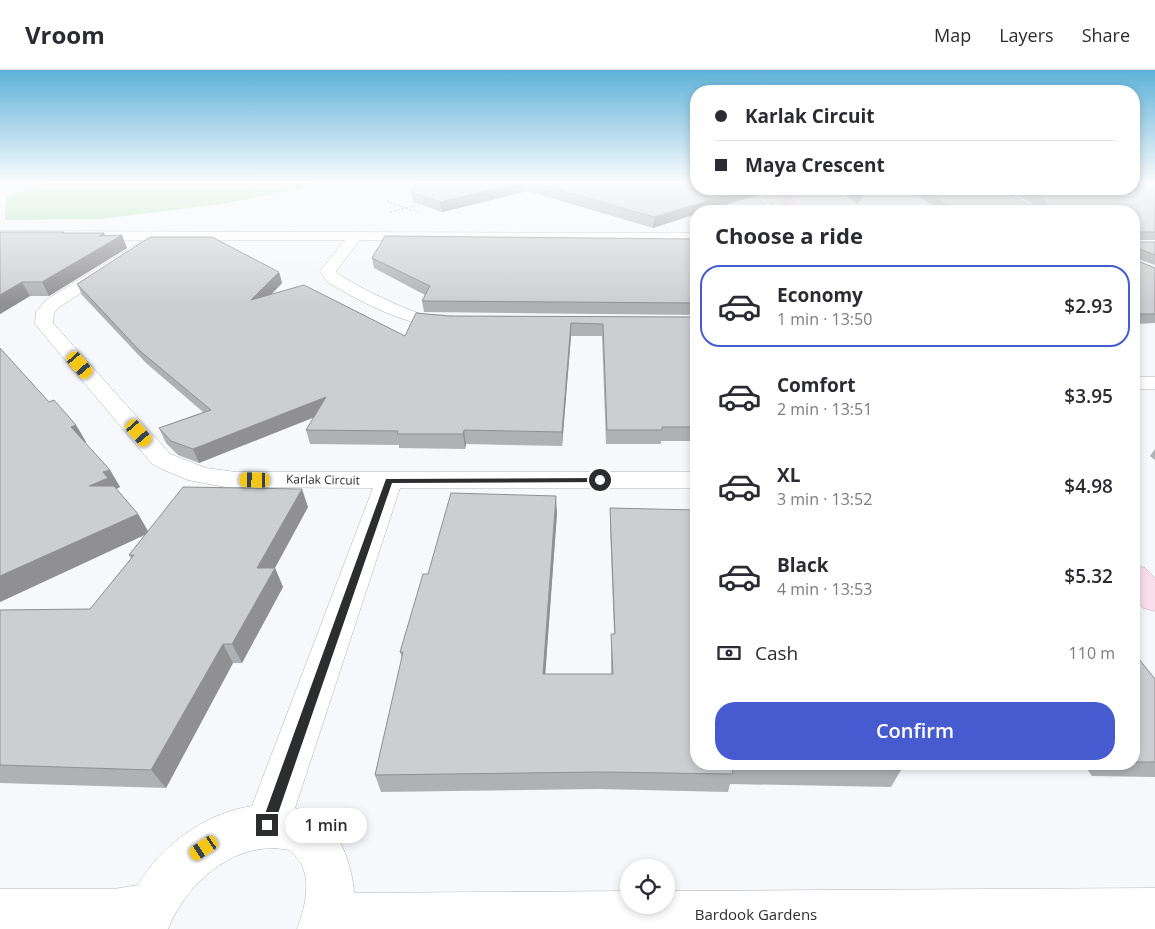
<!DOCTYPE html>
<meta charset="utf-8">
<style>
body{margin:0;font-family:"Open Sans",sans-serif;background:#f2f2f3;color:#2b2b33;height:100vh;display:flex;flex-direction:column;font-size:19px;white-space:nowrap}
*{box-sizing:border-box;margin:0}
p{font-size:16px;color:#7c7c81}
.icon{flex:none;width:28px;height:28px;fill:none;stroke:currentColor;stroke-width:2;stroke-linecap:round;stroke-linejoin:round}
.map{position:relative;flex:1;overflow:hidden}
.sheet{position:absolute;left:690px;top:135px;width:450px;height:565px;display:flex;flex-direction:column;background:#fff;border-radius:20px;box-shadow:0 2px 8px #0003}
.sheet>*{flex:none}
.hud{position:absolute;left:690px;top:15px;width:450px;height:110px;border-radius:20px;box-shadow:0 2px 8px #0003;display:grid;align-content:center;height:110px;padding:0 25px;background:#fff}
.buttons{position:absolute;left:620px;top:789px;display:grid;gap:10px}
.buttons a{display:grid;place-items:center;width:55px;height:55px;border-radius:50%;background:#fff;box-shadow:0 2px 8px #0003;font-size:25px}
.end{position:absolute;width:22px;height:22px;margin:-11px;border:6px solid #2c2d2e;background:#fff;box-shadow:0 0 0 2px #fff}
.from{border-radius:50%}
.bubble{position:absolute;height:35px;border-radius:18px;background:#fff;box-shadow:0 2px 8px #0003;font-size:16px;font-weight:600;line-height:35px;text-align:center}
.car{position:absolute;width:15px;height:30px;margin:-15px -8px;border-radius:6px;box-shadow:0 0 4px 1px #0007;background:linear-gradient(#f5c518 24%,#345 0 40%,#f5c518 0 76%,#345 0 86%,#f5c518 0)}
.hud b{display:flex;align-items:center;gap:18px;height:48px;font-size:19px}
.hud b+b{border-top:1px solid #e1e1e2}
.hud i{width:12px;height:12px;background:#2b2b33}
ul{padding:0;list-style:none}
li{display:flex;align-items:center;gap:15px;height:82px;margin:0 10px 8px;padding:0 15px;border:2px solid transparent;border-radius:20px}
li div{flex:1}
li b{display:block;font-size:19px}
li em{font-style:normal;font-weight:600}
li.active{border-color:#475bd0}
li>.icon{width:45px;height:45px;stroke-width:1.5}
h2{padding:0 25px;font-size:22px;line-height:60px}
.pay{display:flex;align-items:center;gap:12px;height:55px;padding:0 25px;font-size:19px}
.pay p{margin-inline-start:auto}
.button{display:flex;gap:10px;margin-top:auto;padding:10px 25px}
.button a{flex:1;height:58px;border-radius:20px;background:#475bd0;color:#fff;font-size:20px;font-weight:600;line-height:58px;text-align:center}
header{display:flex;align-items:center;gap:30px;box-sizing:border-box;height:70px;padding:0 25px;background:#fff;border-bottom:1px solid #e1e1e2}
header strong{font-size:24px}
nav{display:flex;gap:28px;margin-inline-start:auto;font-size:18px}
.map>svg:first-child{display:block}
.green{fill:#b1e6b6}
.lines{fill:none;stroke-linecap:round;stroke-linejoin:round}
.service-casing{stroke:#b2b4b6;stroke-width:1}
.minor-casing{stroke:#b2b4b6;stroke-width:1}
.secondary-casing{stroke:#b2b4b6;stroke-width:1}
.path{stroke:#909193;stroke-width:1;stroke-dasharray:2 2;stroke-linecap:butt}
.service{fill:#fff;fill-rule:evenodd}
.minor{fill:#fff;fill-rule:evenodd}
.secondary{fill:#fadeeb;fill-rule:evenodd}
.wall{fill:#b0b1b4}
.shaded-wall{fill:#909092}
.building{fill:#cdced1;stroke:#909092}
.route{fill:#2c2d2e}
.labels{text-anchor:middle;stroke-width:4;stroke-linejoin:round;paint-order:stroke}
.street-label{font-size:12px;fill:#2c2d2e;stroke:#fff}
.near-street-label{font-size:15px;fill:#2c2d2e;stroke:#fff}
</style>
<header>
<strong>Vroom</strong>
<nav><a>Map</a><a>Layers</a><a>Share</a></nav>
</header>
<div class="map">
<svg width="1155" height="859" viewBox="0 0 1155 859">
<rect width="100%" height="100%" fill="#f7f8fb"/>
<!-- green -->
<polygon class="green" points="42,113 313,113 300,119 222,134 100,149 5,150 6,128"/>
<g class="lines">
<defs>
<polygon id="service" points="750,119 758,119 778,141 770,141"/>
<g id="minor">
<path d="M0,161L696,163V171L360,170L336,201C342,210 410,242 422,244C433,246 445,244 456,247L459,251L456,255C419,264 359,231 327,212L320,201L345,170H162L58,238L54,243L53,253L170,384L206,398L236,402H696V418H400L295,738C303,741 313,744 321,748C341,762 353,800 354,823L629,821V835H666V821L1155,818V859H297C304,841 311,815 302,795C300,790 294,785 289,780C236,769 187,812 168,859H0V819H114L138,815C161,775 206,743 252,736L373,418L225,417L188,410L162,399L152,394L35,254L36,242L46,230L143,170L0,169Z"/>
<rect x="1134" y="307" width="21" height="12"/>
</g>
<g id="secondary">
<polygon points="771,119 783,119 804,141 791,141"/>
<polygon points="1134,495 1145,498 1155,508 1155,541 1143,538 1134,527"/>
</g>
</defs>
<!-- service casing -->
<use href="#service" class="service-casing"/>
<!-- minor casing -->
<use href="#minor" class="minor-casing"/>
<!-- secondary casing -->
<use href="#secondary" class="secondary-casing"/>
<!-- path -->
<g class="path">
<polyline points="387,131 418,142"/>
<polyline points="390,142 423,134"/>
</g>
<!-- service -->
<use href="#service" class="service"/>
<!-- minor -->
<use href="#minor" class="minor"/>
<!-- secondary -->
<use href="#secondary" class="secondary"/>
</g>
<!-- wall -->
<g class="wall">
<polygon points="416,113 696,113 696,119 755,119 754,126 706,141 696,141 696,144 653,158 527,121 442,142 413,132 411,122"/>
<polygon points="1155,113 1155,170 1137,170 1137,172 1155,172 1155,195 1138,189 1138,191 1155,198 1155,253 1134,254 1134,141 942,141 906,119 1001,119 1029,135 1035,135 1006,119 1134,119"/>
<polygon points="837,119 868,119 857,134"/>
<polygon points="0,162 64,162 65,163 104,163 105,166 127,178 49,226 30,226 0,244"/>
<polygon points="696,169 696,245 424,242 422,231 425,225 374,198 372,188"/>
<polygon points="279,202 282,213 271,224 405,266 448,246 696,247 696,371 661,371 661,374 606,374 602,266 571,266 562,376 466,374 465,379 399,378 399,375 310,374 306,360 314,347 199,393 178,385 166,373 159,358 203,342 146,293 82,225 77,214"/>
<polygon points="49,332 76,355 86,372 85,373 110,400 120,417 116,419 138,444 148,461 308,437 275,498 283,517 242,593 233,593 166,718 0,713 0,540 90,539 131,489 129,485 146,464 0,532"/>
<polygon points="1155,379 1155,390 1150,386"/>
<polygon points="610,438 901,700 891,717 730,714 728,722 599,719 381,722 375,705 402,588 400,582 428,504 557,443 545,604 611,604 611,564 614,564 610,456"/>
<polygon points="1134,583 1155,609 1155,707 1092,706 1085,696 953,694 1134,694"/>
</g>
<!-- shaded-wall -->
<g class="shaded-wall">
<polygon points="518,113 527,113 527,121 442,142 440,132"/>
<polygon points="746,119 755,119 754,126 706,141 696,141 696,144 653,158 654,147"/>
<polygon points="865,119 868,119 857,134 859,127"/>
<polygon points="104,163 108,173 122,165 127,178 49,226 42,212 99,166"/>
<polygon points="279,202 282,213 255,242 251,230"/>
<polygon points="22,212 30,226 0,244 0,225"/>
<polygon points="571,253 571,266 562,376 562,362"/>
<polygon points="326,327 330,341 199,393 193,379"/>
<polygon points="76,355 86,372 81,374 71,357"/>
<polygon points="464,360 466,374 465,379 463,364"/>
<polygon points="110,400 120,417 114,420 89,416 103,402"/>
<polygon points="302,419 308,437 271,505 275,498 283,517 242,593 232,574 257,498"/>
<polygon points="556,426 557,443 544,622 543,604"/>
<polygon points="138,444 149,463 0,532 0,506"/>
<polygon points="223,574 233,593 166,718 151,700"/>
</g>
<!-- building -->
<g class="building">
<polygon points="416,113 518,113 440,132 411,122"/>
<polygon points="534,113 696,113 696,119 746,119 654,147"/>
<polygon points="1134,113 1155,113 1155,162 1137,162 1137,172 1155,172 1155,185 1137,178 1138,191 1155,198 1155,244 1134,244 1134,141 957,141 919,119 1001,119 1029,135 1047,135 1046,132 1022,119 1134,119"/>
<polygon points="848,119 865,119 859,127"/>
<polygon points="0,162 64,162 62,163 104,163 99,166 122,165 42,212 22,212 0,225"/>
<polygon points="385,166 696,169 696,233 422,231 430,216 372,188"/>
<polygon points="150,167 212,167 279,202 251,230 304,215 405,266 416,243 448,246 696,247 696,357 662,357 662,360 607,360 603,254 571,253 562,362 464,360 463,364 397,364 398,361 306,360 326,327 193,379 171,371 159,358 211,340 140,281 77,214"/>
<polygon points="0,278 49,332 54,330 76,355 71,357 110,400 103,402 108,408 89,416 114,416 138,444 0,506"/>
<polygon points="183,417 302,419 257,498 275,498 232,574 223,574 151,700 0,695 0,540 90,539 134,485 129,485"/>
<polygon points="451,423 556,426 543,604 613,604 611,564 615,564 610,438 696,440 696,694 899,694 901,700 732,696 733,704 600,702 375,705 403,582 400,582 423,504 428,504"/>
<polygon points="1134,583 1155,609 1155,692 1134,692"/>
</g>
<!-- sky -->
<linearGradient id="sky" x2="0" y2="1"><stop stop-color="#5eb1d8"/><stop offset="0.48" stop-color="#fbfcfd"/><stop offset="1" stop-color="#fbfcfd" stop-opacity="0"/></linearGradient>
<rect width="1155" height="234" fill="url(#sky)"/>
<!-- route -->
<polygon class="route" points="600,408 604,410 603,412 392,413 274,755 272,760 267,761 262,760 261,755 386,409"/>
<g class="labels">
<!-- street labels -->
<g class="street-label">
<text transform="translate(323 410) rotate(1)" y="4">Karlak Circuit</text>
</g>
<!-- near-street labels -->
<g class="near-street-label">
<text x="756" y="850">Bardook Gardens</text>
</g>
</g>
</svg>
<div class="buttons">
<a><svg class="icon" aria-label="locate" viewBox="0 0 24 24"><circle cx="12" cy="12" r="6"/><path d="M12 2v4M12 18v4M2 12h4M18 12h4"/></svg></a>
</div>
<i class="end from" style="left:600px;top:410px"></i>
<i class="end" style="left:267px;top:755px"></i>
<div class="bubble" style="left:285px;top:738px;width:82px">1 min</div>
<i class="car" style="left:80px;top:295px;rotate:139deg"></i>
<i class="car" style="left:139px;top:363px;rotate:139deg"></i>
<i class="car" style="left:255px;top:410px;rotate:271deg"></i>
<i class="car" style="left:204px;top:778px;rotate:236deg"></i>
<div class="hud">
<b><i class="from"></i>Karlak Circuit</b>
<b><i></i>Maya Crescent</b>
</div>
<section class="sheet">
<h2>Choose a ride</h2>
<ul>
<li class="active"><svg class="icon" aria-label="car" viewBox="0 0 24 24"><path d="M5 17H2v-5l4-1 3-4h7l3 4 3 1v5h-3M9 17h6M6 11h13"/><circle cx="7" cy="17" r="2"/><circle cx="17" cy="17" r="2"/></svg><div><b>Economy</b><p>1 min · 13:50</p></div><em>$2.93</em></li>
<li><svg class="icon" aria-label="car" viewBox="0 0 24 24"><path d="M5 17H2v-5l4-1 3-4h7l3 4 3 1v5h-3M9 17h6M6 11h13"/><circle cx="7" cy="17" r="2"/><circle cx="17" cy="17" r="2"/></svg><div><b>Comfort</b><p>2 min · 13:51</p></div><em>$3.95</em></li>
<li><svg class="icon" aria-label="car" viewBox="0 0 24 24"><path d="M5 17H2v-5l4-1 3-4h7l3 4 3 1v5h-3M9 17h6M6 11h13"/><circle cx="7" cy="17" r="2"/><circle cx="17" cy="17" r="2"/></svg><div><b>XL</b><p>3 min · 13:52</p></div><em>$4.98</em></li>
<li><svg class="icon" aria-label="car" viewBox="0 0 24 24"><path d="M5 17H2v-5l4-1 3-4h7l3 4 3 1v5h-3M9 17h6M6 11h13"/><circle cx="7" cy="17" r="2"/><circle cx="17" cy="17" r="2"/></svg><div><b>Black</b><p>4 min · 13:53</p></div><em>$5.32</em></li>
</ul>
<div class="pay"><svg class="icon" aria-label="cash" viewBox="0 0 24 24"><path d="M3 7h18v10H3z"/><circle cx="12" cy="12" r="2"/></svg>Cash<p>110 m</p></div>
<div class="button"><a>Confirm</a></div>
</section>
</div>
